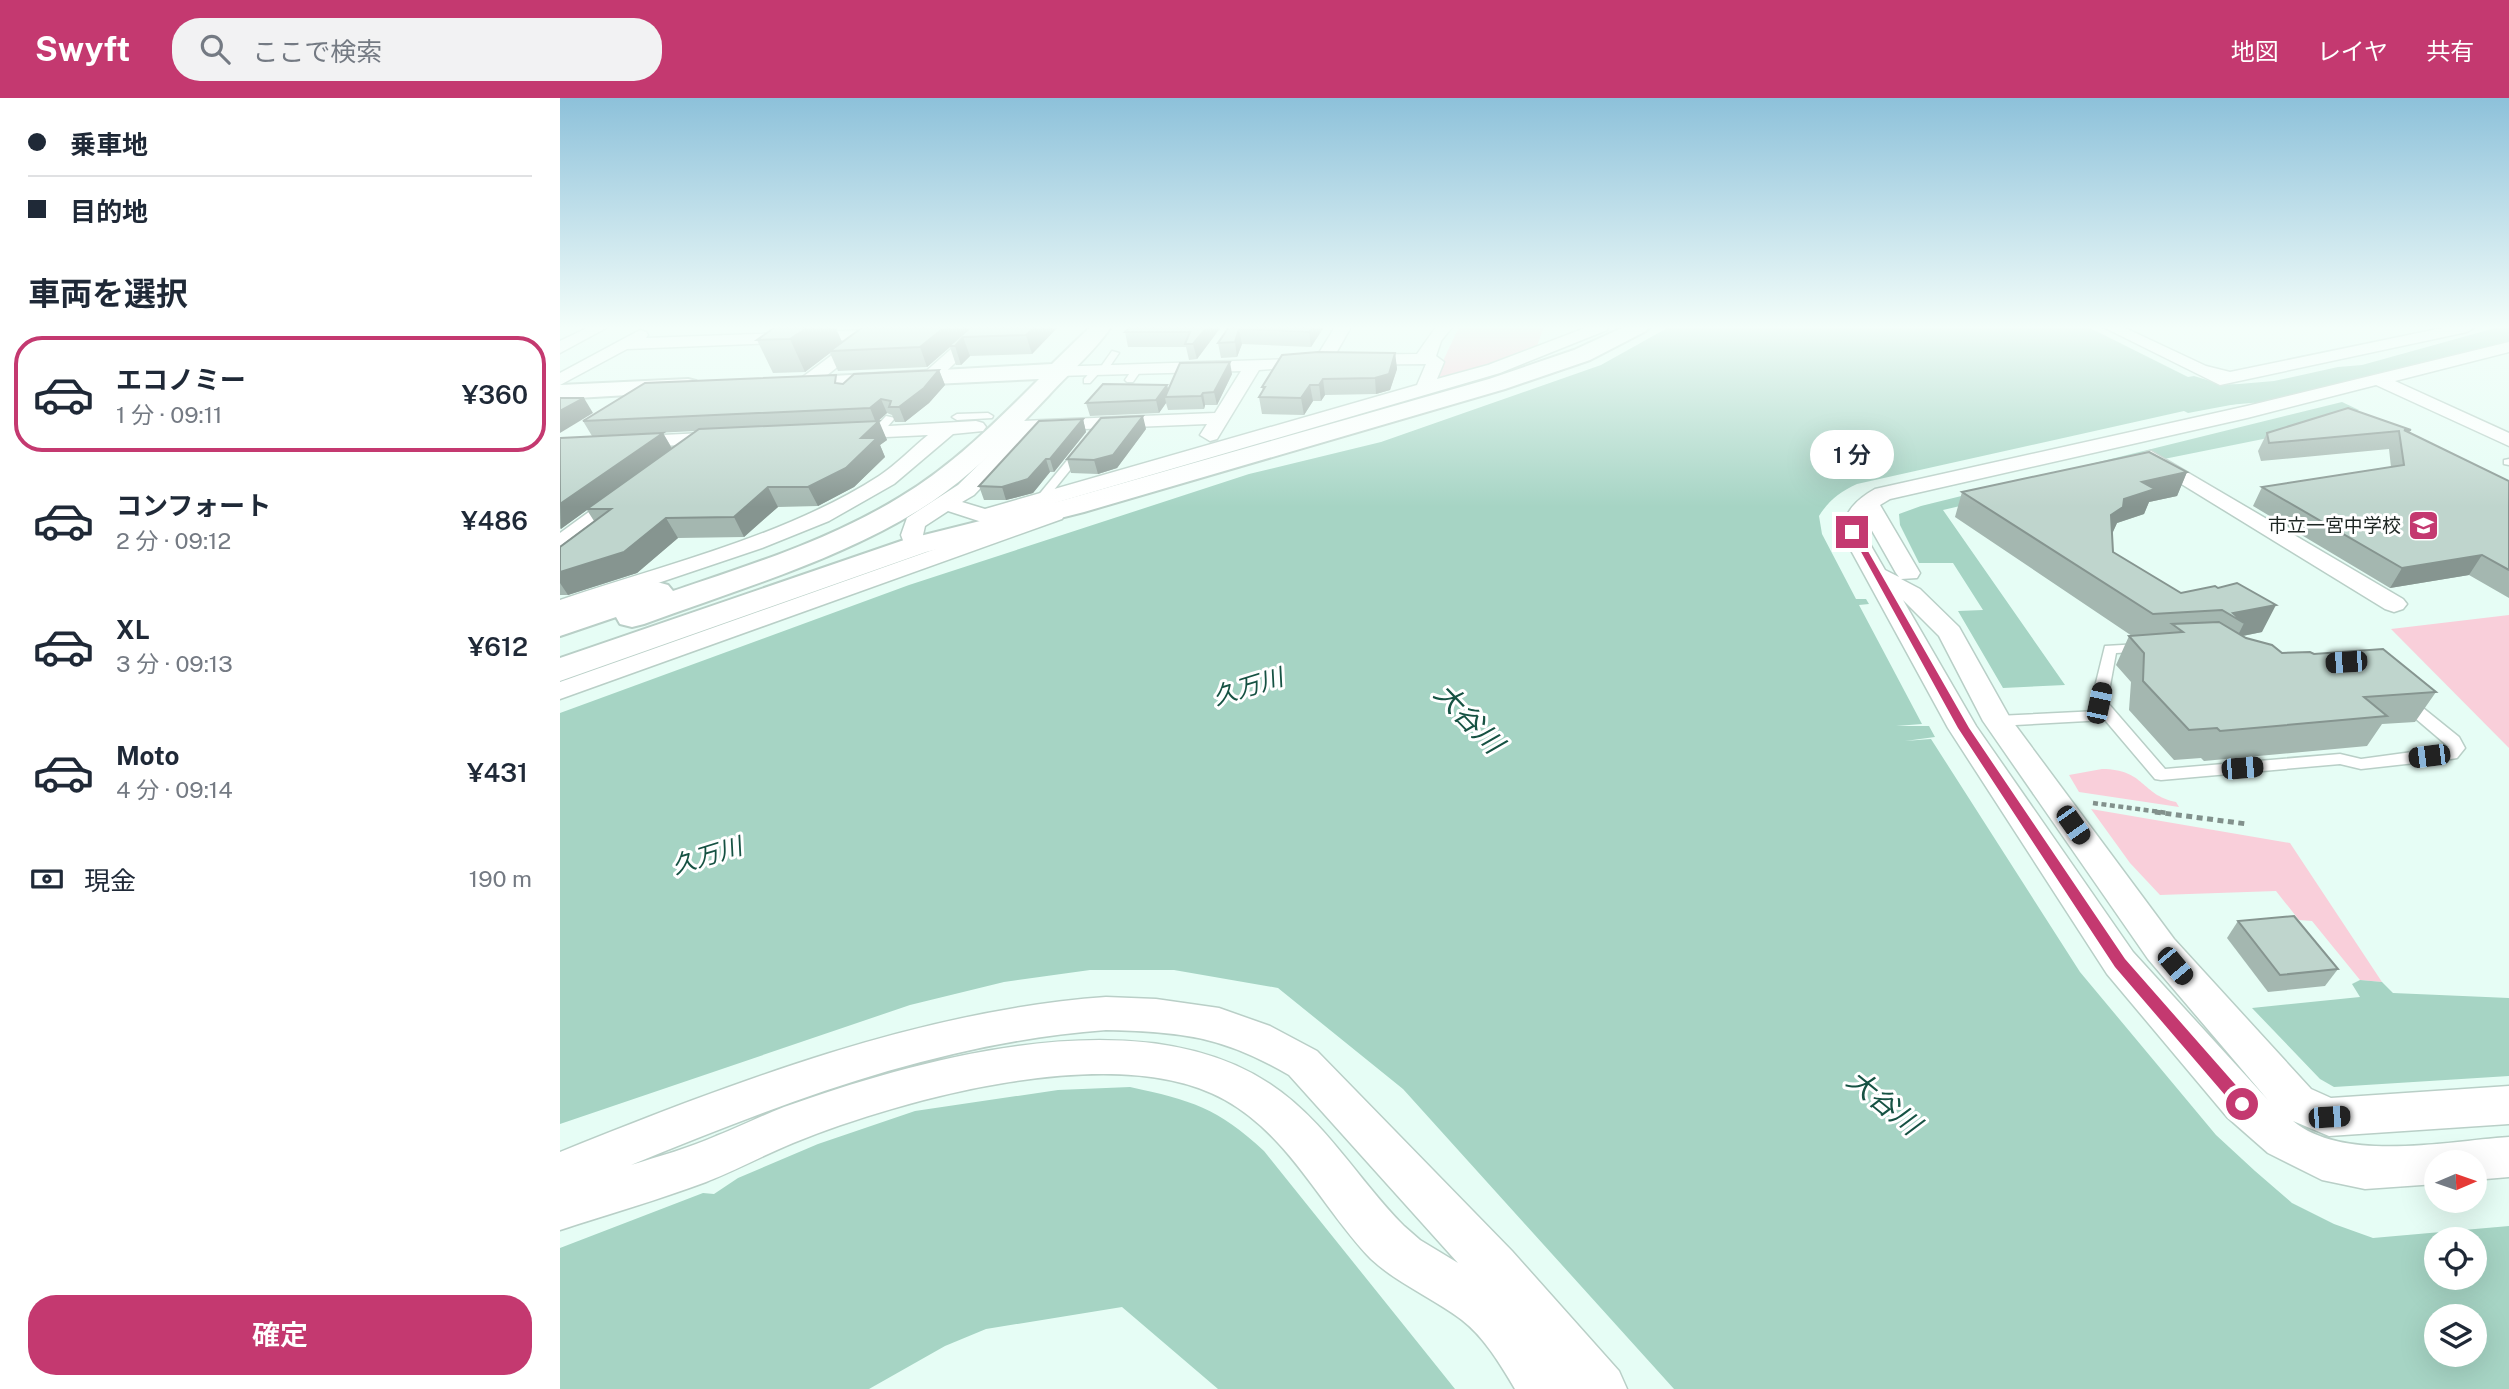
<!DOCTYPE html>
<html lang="ja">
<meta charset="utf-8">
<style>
body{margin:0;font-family:"Public Sans","Noto Sans JP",sans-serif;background:#f2f2f3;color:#1f2937;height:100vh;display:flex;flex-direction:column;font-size:26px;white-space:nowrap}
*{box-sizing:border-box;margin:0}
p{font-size:23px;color:#747a83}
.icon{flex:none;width:38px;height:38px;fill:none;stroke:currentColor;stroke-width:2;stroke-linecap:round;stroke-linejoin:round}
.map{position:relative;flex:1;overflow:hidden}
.panel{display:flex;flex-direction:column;background:#fff;width:560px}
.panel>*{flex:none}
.banner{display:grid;align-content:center;height:154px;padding:0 28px;background:#fff}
.needle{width:46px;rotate:88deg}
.tools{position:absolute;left:1864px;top:1052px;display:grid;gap:14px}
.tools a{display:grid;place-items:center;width:63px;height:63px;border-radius:50%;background:#fff;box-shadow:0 7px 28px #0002;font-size:35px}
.end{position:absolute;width:32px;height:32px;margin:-16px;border:9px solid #c43970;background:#fff;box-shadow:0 0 0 4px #fff}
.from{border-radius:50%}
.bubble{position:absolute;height:49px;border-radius:24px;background:#fff;box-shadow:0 7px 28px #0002;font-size:23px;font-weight:600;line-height:49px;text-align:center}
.car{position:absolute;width:21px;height:42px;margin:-21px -10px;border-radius:9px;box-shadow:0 0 5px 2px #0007;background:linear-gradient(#222 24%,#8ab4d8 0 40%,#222 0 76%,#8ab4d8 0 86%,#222 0)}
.banner b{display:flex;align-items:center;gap:24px;height:66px;font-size:26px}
.banner b+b{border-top:2px solid #e0e1e3}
.banner i{width:18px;height:18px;background:#1f2937}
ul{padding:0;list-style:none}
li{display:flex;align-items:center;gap:21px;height:116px;margin:0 14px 10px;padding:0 14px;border:4px solid transparent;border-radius:28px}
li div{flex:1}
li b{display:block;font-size:26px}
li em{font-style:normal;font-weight:600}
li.on{border-color:#c43970}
li>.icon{width:63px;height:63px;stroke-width:1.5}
h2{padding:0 28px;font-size:32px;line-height:84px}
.pay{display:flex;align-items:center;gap:18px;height:77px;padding:0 28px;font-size:26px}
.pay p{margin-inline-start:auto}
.cta{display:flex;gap:14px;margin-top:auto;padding:14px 28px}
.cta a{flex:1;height:80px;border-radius:28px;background:#c43970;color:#fff;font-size:28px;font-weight:600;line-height:80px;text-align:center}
header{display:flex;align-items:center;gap:42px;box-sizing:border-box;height:98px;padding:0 35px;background:#c43970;color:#fff}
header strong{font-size:33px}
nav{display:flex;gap:38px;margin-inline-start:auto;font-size:24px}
.search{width:490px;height:63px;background:#f2f2f3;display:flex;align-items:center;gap:18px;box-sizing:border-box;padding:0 24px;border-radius:28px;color:#747a83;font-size:26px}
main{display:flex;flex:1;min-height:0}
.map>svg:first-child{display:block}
.green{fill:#f9cfda}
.water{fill:#a6d4c4;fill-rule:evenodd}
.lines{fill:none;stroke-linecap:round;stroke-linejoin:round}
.river{fill:#a6d4c4;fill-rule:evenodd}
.service-casing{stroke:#b9cfc7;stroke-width:3}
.minor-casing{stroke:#b9cfc7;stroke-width:3}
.tertiary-casing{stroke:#b9cfc7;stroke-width:4}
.path-far1{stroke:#82918c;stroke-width:4.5;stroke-dasharray:5 3.5;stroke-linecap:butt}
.path{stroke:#82918c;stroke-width:5;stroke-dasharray:6 4.5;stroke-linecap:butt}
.service{fill:#fff;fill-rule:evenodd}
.minor{fill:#fff;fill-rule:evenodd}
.tertiary{fill:#fff;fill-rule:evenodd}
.wall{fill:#a4b7b0;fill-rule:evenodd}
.shaded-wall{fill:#869590}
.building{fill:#bfd5cd;stroke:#869590;stroke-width:2}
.route{fill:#c43970}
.labels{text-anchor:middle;stroke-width:6;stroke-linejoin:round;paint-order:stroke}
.far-poi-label{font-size:19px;fill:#1f2724;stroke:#fff;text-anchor:end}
.water-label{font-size:24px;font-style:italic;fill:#165243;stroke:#fff}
.near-water-label{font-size:28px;font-style:italic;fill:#165243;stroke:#fff}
</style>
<header>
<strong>Swyft</strong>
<div class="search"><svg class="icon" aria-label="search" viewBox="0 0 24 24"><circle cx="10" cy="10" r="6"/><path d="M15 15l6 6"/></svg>ここで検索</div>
<nav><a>地図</a><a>レイヤ</a><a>共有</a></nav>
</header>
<main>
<section class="panel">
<div class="banner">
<b><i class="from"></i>乗車地</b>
<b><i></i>目的地</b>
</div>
<h2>車両を選択</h2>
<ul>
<li class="on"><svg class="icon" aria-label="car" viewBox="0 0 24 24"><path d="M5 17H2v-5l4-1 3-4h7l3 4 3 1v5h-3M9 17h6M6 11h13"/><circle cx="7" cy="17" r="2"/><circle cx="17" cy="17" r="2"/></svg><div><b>エコノミー</b><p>1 分 · 09:11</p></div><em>¥360</em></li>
<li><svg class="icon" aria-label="car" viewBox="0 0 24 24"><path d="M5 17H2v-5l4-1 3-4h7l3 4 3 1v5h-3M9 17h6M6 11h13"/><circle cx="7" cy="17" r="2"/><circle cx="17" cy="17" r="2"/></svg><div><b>コンフォート</b><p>2 分 · 09:12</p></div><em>¥486</em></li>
<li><svg class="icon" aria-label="car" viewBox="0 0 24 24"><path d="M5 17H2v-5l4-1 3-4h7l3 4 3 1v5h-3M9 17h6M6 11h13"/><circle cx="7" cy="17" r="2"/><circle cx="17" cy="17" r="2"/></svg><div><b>XL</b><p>3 分 · 09:13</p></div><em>¥612</em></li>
<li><svg class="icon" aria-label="car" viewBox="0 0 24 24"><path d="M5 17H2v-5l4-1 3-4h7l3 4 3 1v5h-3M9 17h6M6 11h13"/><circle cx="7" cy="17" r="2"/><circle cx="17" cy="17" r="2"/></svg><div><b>Moto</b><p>4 分 · 09:14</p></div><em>¥431</em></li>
</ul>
<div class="pay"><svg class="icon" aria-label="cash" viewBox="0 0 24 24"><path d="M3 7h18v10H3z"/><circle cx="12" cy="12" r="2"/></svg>現金<p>190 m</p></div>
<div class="cta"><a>確定</a></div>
</section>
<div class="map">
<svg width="1949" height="1291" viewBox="0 0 1949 1291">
<rect width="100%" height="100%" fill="#e6fdf5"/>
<!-- green -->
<g class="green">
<polygon points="899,229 984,229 975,253 883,281 875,280"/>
<polygon points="1949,517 1949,650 1831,531"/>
<path d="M1542,671C1585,671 1581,697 1616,704L1619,709L1519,694L1509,677Z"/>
<polygon points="1531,711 1730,745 1822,884 1800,882 1752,823 1739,822 1716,793 1600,797 1570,765"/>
</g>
<!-- water -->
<g class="water">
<path d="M1109,229H1528L1628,279L1634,278L1660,286L1689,287L1714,298L1696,306L1692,303L1628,315L1624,313L1297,386C1280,394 1269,402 1259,418L1262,436L1296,501H1306L1309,506L1299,507L1362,626L1336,628H1369L1375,639L1345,643L1371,641L1520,874L1656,1037L1695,1073L1732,1105L1774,1126L1813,1140L1949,1128V1291H1114L843,991L718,890L614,872H530L444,884L350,907L0,1026V615L349,487L689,376L821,344L1041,267ZM1876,1141H1914V1180H1876ZM1876,1218H1914V1256H1876Z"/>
<polygon points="1782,304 1799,312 1743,333 1589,364 1383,412 1505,587 1443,590 1398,513 1423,512 1393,465 1359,465 1340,427 1339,416 1361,408"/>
<polygon points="1800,882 1822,884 1833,895 1949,900 1949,978 1774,989 1760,981 1692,910 1800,899 1792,886"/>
<path d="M570,989C631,1002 658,1010 704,1053L895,1291H658L562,1209L426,1231L385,1248L309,1291H0V1150L143,1095L154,1096L178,1080L258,1046L355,1013L498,992Z"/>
</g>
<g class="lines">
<!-- river -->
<polygon class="river" points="1939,229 1949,229 1949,244 1803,285 1778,287 1714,303 1633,310 1622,307 1617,300 1622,293 1633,290 1714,283 1778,269 1802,267"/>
<defs>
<g id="service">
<polygon points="552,253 559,255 546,274 540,274 530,285 524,285 524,281 534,270 540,270"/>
<polygon points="574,269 582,271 573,284 567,284 565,282"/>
<polygon points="428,315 433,318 432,320 397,322 392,319 397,316"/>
<polygon points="326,318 335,320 322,335 314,335 314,331"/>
<polygon points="518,349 527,351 485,403 477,403 477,399"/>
<polygon points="1949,361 1949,367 1944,366 1944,362"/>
<path d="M1649,542L1674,558L1701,566L1786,560L1811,568L1899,639L1905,650L1897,660L1891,661L1801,671L1780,666L1601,682L1595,681L1545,622L1437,628L1429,623L1437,618L1538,613L1531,605L1545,548ZM1646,550C1662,562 1681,573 1701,574C1735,577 1768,563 1801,574L1889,649L1801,661L1780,656L1605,671L1547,604L1556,555Z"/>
</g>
<g id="minor">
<polygon points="29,229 48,229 0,255 0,243"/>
<polygon points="416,229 433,229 376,283 364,283 361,279 364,275"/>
<path d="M775,229H791L775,257L857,256L876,229H892L881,243L876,258L884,264L877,281L928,267L1028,229H1049L1047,232L940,275L433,423L425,425L388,413L365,428L363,437L367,448L363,453H347L341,437L347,420L398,387L453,333L436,332L433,328L436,324L655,315L681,273L497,278L488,273L491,269L735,261L757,258ZM866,266L857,287L425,411L402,404L414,397L475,333L647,326L640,337L650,343L657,341L699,272L763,267Z"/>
<polygon points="1543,229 1563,229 1646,268 1670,274 1887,229 1915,229 1907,234 1660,287"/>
<polygon points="80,232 86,234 88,237 86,240 310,232 318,237 252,289 246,290 237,285 240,281 292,242 67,251 0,287 0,275"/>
<path d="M1949,244V254L1835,283L1949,335V348L1816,287L1687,320L1330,401L1320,407L1360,475L1357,480L1341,481L1360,491L1399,529L1450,620L1614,841L1751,991L1771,1000L1949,988V1026L1769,1038L1733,1023C1784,1065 1887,1043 1949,1039V1079L1914,1082V1064H1876V1086L1805,1091L1762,1082L1708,1055L1667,1019L1547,876L1388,630L1281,434C1285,413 1297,401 1315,391L1687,308ZM1306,422L1336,475L1339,479L1325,472L1303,434ZM1343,502L1379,538L1423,623L1588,861L1708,1002L1573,854L1416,628Z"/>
<path d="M416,323L423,325L426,329L423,333L393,336L334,386L269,423L202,450L0,518V502C104,467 226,438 319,378C336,367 352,350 368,337L284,341L277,339L274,335L277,331Z"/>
<polygon points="164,334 171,336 174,340 171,344 0,354 0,342"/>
<polygon points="1591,353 1843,501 1847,506 1843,511 1834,514 1825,511 1584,363 1581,359 1584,355"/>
<polygon points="67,391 75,392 78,397 75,402 8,451 0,453 0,435 59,392"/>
<polygon points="494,409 502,411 505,416 502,421 0,601 0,584"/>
<path d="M546,899L596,901L659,910L710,928L757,953L952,1153L1059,1273L1067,1291H955C940,1266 925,1240 902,1222C873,1200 838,1186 811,1161C761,1109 730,1038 665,1002C557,941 342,1001 233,1045C204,1057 176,1072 146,1084C98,1102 49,1116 0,1132V1054C172,985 361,912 546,899ZM546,932C622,934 662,938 729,977L898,1165L860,1142L844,1128C798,1082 766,1023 710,986C579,899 361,960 224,1009C201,1018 179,1029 156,1038C129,1050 100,1058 71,1067C223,1004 382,944 546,932Z"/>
</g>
<g id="tertiary">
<path d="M530,229H551C535,253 510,274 490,296C450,338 409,381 359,412C274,464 176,492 84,526L72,529L60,526L56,519L0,538V517L97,484L108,487L113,493C190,467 270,442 340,399C393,367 436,324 479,281L226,293L218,291L215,286L218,281L492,266Z"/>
<polygon points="1064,229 1089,229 1086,233 1030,262 945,291 524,414 366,454 0,583 0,560 344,442 504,402 929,281 1014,252"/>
<polygon points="128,281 136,283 140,288 136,293 0,301 0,287"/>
</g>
</defs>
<!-- service casing -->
<use href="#service" class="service-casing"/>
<!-- minor casing -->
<use href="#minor" class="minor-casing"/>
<!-- tertiary casing -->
<use href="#tertiary" class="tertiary-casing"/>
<!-- path-far1 -->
<polyline class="path-far1" points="1533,705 1608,715"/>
<!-- path -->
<polyline class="path" points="1595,714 1687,726"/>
<!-- service -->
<use href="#service" class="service"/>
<!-- minor -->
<use href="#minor" class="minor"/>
<!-- tertiary -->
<use href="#tertiary" class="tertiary"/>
</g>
<!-- wall -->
<g class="wall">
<path d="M215,229H498L472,256L410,258L401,267H396L390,249L367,269L278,273L270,255L245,274L213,275L197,242ZM302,229L282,244L276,230Z"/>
<polygon points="661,229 637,261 629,262 626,249 568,249 565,234"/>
<polygon points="669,229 764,229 751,249 682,246 677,259 661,260 658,245"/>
<polygon points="835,255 837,271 830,292 816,296 765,297 761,303 753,303 744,317 702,316 699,299 703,293 702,289"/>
<polygon points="379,272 385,287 369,305 345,324 335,324 332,317 327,315 318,323 327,342 320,347 325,359 294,389 258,408 218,409 184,439 118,440 77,475 8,497 0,497 0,448 34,423 27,412 0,431 0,340 103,335 112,350 136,333 32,338 23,323"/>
<polygon points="672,276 657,307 645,307 644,311 608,312 606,305 599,315 530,318 526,305 607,287 608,291"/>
<polygon points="523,321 526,334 494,374 490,374 473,395 446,402 424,402 419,388"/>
<polygon points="586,331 557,370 538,376 511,375 507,361"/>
<polygon points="1851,332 1849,335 1949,383 1949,500 1909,477 1830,490 1693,408 1702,389 1831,369 1829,351 1701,363 1698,353 1707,335"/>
<polygon points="1627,374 1617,398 1589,404 1584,416 1557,425 1552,435 1553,454 1621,495 1655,488 1702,534 1683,538 1722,555 1754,556 1876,594 1855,624 1822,626 1807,648 1644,663 1641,660 1614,662 1569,612 1571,584 1556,567 1569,538 1572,538 1395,419 1402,394"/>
<polygon points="1678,823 1778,871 1765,888 1708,894 1667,840"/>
</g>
<!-- shaded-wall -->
<g class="shaded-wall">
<polygon points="248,229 275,229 283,246 270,253 270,255 245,274 230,241"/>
<polygon points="385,229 413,229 367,269 360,249"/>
<polygon points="475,229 498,229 472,256 466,237"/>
<polygon points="647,229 661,229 637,261 633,246"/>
<polygon points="752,229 764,229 751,249 749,234"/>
<polygon points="679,231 682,246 677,259 675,244"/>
<polygon points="403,239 410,258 401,267 395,248"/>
<polygon points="835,255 837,271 830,292 816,296 815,280"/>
<polygon points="670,264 672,276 657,307 654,294"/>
<polygon points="379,272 385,287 369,305 345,324 339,309"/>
<polygon points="763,281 765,297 761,303 759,287"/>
<polygon points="607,287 610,299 605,299 606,305 599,315 596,302"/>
<polygon points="750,287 753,303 744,317 741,300"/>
<polygon points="643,295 645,307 644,311 641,298"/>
<polygon points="24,300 33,315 0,335 0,313"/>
<polygon points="321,301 327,315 316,325 310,310"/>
<polygon points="583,318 586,331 557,370 538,376 534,362"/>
<polygon points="523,321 526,334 494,374 490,361"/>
<polygon points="319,323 327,342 320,347 325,359 294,389 258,408 248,389"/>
<polygon points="103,335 112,351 27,411 27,412 1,431 0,406"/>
<polygon points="486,361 490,374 473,395 446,402 442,389"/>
<polygon points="1627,374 1617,398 1589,404 1584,416 1557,425 1553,434 1542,443 1551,417 1564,401 1582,384"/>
<polygon points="208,389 218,409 184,439 174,419"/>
<polygon points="106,420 118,440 77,475 8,497 0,485 0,474"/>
<polygon points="1922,457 1909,477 1830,490 1842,470"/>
<polygon points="1716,507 1702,534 1677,539 1684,525 1673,515"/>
</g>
<!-- building -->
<g class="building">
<polygon points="215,229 248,229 230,241 197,242"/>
<polygon points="303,229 385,229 360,249 270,253"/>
<polygon points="411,229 475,229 466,237 403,239 395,248 389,248"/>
<polygon points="570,229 647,229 633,246 625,246 630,234 565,234"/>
<polygon points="669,229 752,229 749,234 679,231 675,244 658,245"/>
<polygon points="758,254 835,255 829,276 815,280 763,281 759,287 750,287 741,300 699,299 705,289 702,289 722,257"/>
<polygon points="670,264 654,294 643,295 641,298 605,299 620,265"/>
<polygon points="379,272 364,290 339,309 329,309 331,303 321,301 310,310 23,323 85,285 276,277 275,285 283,286 294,276"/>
<polygon points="543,286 607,287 596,302 526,305"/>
<polygon points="0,300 24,300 0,313"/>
<polygon points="1788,310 1851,332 1844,332 1949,383 1949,472 1922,457 1842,470 1702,389 1844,367 1839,333 1709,345 1707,335"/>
<polygon points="583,318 553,357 534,362 507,361 541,320"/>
<polygon points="523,321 490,361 486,361 468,381 442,389 419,388 479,323"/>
<polygon points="319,323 301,340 317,340 286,370 248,389 208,389 174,419 106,420 64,454 0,474 0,449 51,411 27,411 139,331"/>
<polygon points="103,335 0,406 0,340"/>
<polygon points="1589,354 1627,374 1582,384 1595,391 1564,401 1563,409 1551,417 1553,454 1621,495 1655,488 1658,490 1677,485 1716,507 1673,515 1684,525 1662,512 1593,516 1402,394"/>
<polygon points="1659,524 1686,540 1712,547 1722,555 1750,554 1754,556 1823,551 1876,594 1804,599 1827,618 1660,633 1657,630 1629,632 1583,583 1584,555 1569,538 1623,534 1612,526"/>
<polygon points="1734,818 1778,871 1720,877 1678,823"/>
</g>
<!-- sky -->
<linearGradient id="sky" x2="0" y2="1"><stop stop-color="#8dc1da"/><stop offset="0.56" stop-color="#f4fefa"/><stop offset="1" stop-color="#f4fefa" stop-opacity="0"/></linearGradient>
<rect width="1949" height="409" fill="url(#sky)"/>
<!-- route -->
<polygon class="route" points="1289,432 1297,434 1409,630 1565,861 1688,1001 1690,1006 1688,1011 1682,1013 1677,1011 1555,869 1398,630"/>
<!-- icons -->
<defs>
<symbol id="school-square" viewBox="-11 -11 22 22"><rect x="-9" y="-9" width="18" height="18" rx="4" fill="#c43970" stroke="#fff"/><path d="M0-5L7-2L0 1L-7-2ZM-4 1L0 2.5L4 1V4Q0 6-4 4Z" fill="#fff"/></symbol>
</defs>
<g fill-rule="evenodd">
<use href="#school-square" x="1846" y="410" width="35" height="35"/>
</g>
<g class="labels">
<!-- far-poi labels -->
<g class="far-poi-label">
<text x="1841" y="434">市立一宮中学校</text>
</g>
<!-- water labels -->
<g class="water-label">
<text transform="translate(688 589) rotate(-17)" y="8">久万川</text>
<text transform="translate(147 758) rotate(-17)" y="8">久万川</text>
</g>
<!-- near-water labels -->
<g class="near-water-label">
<text transform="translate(909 620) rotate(46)" y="10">大谷川</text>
<text transform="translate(1324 1004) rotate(39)" y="10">大谷川</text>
</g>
</g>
</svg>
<div class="tools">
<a><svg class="needle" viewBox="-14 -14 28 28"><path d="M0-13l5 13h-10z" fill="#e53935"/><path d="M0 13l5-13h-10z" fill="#747a83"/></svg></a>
<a><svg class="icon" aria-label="locate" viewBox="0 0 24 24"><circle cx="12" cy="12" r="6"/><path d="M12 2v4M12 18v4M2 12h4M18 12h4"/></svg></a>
<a><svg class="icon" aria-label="layers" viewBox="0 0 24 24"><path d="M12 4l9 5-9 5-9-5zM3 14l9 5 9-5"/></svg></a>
</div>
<i class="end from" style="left:1682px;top:1006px"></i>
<i class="end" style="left:1292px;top:434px"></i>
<div class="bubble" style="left:1250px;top:332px;width:84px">1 分</div>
<i class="car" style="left:1786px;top:564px;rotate:266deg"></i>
<i class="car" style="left:1539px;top:605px;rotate:12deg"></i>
<i class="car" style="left:1869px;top:658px;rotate:263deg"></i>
<i class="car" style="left:1682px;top:670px;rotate:85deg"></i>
<i class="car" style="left:1513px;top:727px;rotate:145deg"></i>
<i class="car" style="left:1615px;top:868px;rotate:140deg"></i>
<i class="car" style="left:1769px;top:1019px;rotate:86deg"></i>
</div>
</main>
